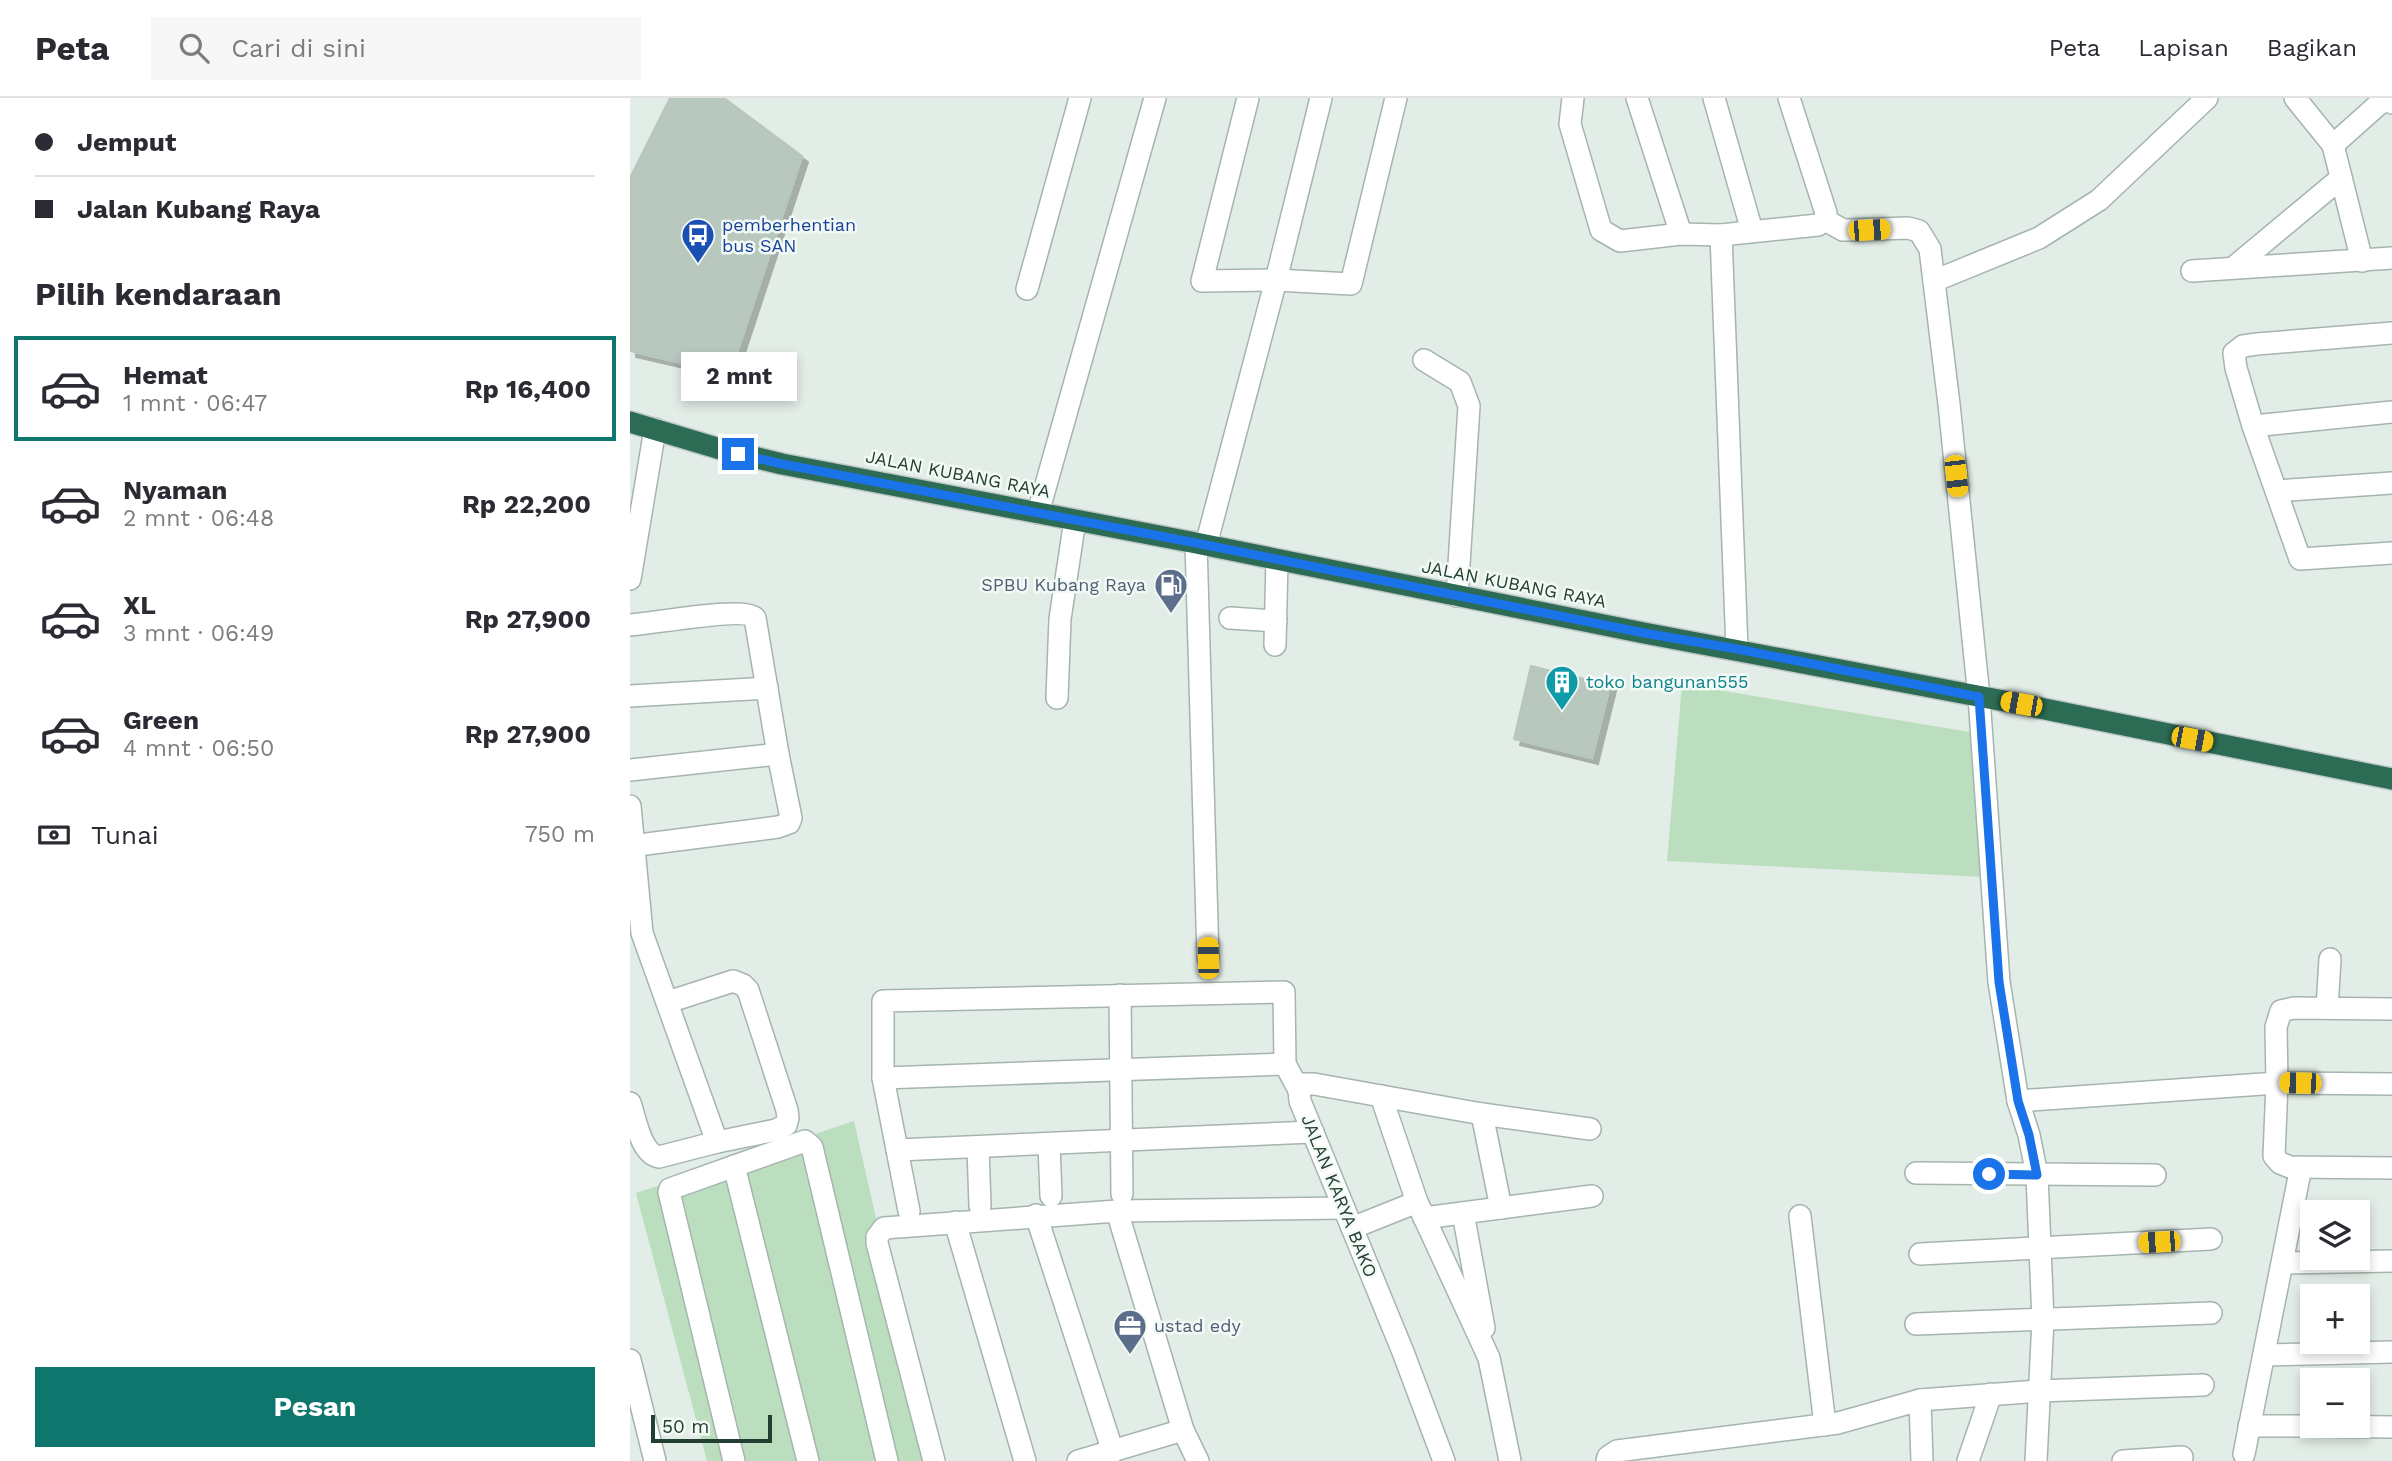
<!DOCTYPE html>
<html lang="id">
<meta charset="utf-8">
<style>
body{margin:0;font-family:"Work Sans",sans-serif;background:#f7f7f7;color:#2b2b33;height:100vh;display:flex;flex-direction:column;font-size:26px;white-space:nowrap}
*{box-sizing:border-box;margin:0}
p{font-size:23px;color:#7c7c81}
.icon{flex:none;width:38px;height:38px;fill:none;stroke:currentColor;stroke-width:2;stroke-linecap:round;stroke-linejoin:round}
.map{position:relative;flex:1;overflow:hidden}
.sheet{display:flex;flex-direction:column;background:#fff;width:630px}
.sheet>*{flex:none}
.top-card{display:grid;align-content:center;height:154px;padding:0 35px;background:#fff}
.fabs{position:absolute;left:1670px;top:1102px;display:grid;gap:14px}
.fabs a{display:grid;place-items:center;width:70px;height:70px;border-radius:0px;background:#fff;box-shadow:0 4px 10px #0003;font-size:35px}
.scale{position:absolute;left:21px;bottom:18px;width:121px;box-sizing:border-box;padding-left:7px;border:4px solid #223f32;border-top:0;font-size:19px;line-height:24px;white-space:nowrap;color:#223f32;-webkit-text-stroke:5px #f3f9f5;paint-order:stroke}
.end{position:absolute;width:32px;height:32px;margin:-16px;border:9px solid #1a73e8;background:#fff;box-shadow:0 0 0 4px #fff}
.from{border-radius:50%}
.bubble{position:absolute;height:49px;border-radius:0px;background:#fff;box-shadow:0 4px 10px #0003;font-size:23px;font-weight:700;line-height:49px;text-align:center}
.car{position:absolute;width:21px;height:42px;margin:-21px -10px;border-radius:9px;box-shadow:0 0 5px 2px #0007;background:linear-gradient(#f5c518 24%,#345 0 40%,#f5c518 0 76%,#345 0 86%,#f5c518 0)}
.top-card b{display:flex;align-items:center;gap:24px;height:66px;font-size:26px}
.top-card b+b{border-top:2px solid #e1e1e2}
.top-card i{width:18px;height:18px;background:#2b2b33}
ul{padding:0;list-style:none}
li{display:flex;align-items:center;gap:21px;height:105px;margin:0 14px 10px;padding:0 21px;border:4px solid transparent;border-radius:0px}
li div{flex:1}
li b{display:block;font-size:26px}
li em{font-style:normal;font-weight:700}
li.current{border-color:#0f766e}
li>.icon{width:63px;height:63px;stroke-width:1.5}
h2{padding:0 35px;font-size:32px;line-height:84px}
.pay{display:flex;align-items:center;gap:18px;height:77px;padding:0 35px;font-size:26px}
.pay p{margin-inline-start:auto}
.primary-button{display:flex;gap:14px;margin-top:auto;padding:14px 35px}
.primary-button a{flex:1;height:80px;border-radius:0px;background:#0f766e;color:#fff;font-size:28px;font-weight:700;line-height:80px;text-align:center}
header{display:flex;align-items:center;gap:42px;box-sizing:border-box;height:98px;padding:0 35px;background:#fff;border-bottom:2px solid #e1e1e2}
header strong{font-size:33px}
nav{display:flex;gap:38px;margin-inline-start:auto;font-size:24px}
.search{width:490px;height:63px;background:#f7f7f7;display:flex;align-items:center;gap:18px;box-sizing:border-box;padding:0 24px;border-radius:0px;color:#7c7c81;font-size:26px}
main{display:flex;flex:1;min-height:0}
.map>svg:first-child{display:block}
.green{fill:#bbdfbe}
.building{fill:#b8c8bf;stroke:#b5c7bc;stroke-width:2;filter:url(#shadow)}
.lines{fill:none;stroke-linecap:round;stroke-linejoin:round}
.minor-casing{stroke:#a5b5ad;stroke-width:24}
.highway-casing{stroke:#c1c9c6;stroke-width:24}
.minor{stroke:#fff;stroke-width:21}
.highway{stroke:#2c6c54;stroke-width:21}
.route{stroke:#1a73e8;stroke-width:9}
.labels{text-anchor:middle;stroke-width:5;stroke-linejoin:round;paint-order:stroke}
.transit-label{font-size:18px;fill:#164399;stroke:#f3f9f5;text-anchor:start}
.street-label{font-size:18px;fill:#223f32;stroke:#f3f9f5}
.service-label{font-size:18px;fill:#4e5e75;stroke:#f3f9f5;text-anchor:end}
.culture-label{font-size:18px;fill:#0d838f;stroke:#f3f9f5;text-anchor:start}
</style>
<header>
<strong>Peta</strong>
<div class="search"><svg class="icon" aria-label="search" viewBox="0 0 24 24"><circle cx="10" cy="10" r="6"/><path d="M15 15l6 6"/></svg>Cari di sini</div>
<nav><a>Peta</a><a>Lapisan</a><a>Bagikan</a></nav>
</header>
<main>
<section class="sheet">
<div class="top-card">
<b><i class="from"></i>Jemput</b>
<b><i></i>Jalan Kubang Raya</b>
</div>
<h2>Pilih kendaraan</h2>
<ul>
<li class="current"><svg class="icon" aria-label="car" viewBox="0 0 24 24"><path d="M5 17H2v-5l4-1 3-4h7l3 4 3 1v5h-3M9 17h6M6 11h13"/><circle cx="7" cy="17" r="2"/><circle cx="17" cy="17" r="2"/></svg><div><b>Hemat</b><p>1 mnt · 06:47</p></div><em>Rp 16,400</em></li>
<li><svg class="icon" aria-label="car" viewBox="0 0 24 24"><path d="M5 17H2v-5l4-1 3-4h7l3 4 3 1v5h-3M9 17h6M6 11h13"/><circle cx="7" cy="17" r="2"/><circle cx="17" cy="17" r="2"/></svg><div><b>Nyaman</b><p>2 mnt · 06:48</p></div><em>Rp 22,200</em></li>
<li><svg class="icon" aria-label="car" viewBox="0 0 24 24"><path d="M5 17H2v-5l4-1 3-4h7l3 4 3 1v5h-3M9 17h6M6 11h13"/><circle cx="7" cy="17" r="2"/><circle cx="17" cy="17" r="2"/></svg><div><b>XL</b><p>3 mnt · 06:49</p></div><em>Rp 27,900</em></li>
<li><svg class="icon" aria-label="car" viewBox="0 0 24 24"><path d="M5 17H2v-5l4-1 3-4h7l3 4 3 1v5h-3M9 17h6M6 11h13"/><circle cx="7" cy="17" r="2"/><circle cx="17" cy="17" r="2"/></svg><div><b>Green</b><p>4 mnt · 06:50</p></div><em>Rp 27,900</em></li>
</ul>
<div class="pay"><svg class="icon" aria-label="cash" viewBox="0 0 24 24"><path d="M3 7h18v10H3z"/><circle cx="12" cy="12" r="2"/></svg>Tunai<p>750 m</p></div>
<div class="primary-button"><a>Pesan</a></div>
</section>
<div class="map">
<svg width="1762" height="1363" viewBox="0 0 1762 1363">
<defs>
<filter id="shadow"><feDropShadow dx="6" dy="6" stdDeviation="0" flood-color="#0004"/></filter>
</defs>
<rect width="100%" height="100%" fill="#e3ede7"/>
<!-- green -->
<g class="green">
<polygon points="1052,586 1346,635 1353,779 1037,763"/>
<polygon points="224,1023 301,1363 77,1363 6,1095"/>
</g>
<!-- building -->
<g class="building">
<polygon points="40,0 94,0 172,58 100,276 0,253 0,80"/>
<polygon points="901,568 980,587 962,660 884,641"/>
</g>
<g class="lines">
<defs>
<g id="minor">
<polyline points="618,0 572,183 646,182 721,186 766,0"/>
<polyline points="943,0 940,26 971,132 990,143 1051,136 1091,137"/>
<polyline points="1007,0 1051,136"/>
<polyline points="1084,0 1122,133"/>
<polyline points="1665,0 1703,47 1732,163"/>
<polyline points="1703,47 1749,6 1757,2 1762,5"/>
<polyline points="1195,122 1213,132 1219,132 1278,130 1289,133 1300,151 1319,306 1349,599 1369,884 1388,1003 1399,1037 1407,1077 1413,1222 1406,1363"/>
<polyline points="1603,170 1711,80"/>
<polyline points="1562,173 1762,160"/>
<polyline points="1304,183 1409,140 1469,102 1577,0"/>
<polyline points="397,191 450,0"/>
<polyline points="1762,235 1627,246 1613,248 1604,255 1606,270 1623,328 1670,461 1762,455"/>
<polyline points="794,262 830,284 839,308 827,498"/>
<polyline points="1623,328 1762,314"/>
<polyline points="1646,393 1762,385"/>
<polyline points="408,415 525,0"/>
<polyline points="566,445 578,860"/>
<polyline points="576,447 646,182 691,0"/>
<polyline points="0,481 25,331"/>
<polyline points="600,520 646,523"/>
<path d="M0,527C22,526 113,508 125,520L148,656L161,720L159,725L148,729L0,748"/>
<polyline points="645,547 647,462"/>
<polyline points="1107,551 1091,137 1188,127 1195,122 1196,115 1159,0"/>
<polyline points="0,598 137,590"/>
<polyline points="427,600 430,521 445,422"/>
<polyline points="0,672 148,656"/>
<polyline points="0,708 12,835 87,1044"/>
<polyline points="490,897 492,1096"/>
<polyline points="1697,910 1700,861"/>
<polyline points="1762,911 1664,910 1651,913 1646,929 1647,985 1644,1058 1650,1065 1660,1069 1762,1070"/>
<polyline points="253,980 655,966"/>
<polyline points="751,998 787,1104 859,1260 880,1363"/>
<polyline points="1388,1003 1647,985 1762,986"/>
<path d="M0,1005C6,1021 10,1055 29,1059L87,1044L146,1032L156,1027L158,1020L157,1012L118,892L113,887L103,883L38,904"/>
<polyline points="852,1016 871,1110"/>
<polyline points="419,1046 421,1098"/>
<polyline points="348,1049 350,1108"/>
<polyline points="267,1052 683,1034"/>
<polyline points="104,1068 178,1363"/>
<polyline points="1286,1075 1525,1077"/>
<polyline points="279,1113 253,980 253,903 654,894 655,966 669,992"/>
<polyline points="487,1113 553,1332 568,1363"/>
<polyline points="833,1115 854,1230"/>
<polyline points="406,1117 483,1354"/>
<polyline points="1170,1118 1195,1327"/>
<polyline points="794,1120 962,1098"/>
<polyline points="325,1124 395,1363"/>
<polyline points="722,1130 787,1104"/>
<polyline points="1290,1156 1581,1141"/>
<polyline points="1653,1165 1762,1163"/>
<polyline points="1286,1226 1581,1215"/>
<polyline points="1634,1257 1762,1254"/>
<polyline points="0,1262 25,1363"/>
<polyline points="1290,1302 1292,1363"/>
<polyline points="1619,1328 1682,1328"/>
<polyline points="1684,1328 1762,1329"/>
<polyline points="1614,1356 1671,1069"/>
<polyline points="104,1363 39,1094 40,1091 175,1043 182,1049 257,1363"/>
<polyline points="304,1363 247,1145 247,1139 254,1130 487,1113 714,1110"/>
<polyline points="448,1363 553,1332"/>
<polyline points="814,1363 773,1254 670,1003 669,992 673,986 684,986 852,1016 960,1031"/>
<polyline points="977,1363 978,1359 987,1353 1208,1325 1290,1302 1409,1293 1573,1287"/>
<polyline points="1338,1363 1361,1296"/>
<polyline points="1493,1363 1552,1359"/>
</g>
<polyline id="highway" points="0,324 87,350 152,366 566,445 1014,535 1390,606 1762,681"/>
</defs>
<!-- minor casing -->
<use href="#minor" class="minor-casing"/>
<!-- highway casing -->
<use href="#highway" class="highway-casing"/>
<!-- minor -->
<use href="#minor" class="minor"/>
<!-- highway -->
<use href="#highway" class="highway"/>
</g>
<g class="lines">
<!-- route -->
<polyline class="route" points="108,356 152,366 566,445 1014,535 1107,551 1349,599 1369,884 1388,1003 1399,1037 1407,1077 1359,1076"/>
</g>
<!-- icons -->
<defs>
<symbol id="bus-pin" viewBox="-11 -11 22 30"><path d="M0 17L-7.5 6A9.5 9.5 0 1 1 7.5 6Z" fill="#1a4fb4" stroke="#f3f9f5"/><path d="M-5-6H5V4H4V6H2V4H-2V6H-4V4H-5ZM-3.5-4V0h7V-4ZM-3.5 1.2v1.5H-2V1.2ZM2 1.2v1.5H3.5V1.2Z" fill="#fff"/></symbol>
<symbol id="fuel-pin" viewBox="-11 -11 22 30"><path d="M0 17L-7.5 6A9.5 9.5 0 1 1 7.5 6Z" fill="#5c6f8a" stroke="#f3f9f5"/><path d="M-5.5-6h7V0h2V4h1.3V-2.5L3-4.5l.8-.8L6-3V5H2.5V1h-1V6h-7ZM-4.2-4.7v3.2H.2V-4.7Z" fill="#fff"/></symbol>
<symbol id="building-pin" viewBox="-11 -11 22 30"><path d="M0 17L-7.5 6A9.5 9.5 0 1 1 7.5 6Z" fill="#0f9aa8" stroke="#f3f9f5"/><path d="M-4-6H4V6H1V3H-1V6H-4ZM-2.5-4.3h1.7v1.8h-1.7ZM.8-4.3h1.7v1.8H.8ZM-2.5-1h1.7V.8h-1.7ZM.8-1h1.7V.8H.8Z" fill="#fff"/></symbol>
<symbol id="office-pin" viewBox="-11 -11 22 30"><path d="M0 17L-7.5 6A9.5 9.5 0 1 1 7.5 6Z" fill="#5c6f8a" stroke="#f3f9f5"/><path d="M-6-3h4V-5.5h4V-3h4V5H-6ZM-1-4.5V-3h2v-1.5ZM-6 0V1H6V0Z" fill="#fff"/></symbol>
</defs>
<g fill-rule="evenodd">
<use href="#bus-pin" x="49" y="118" width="38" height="52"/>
<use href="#fuel-pin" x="522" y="468" width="38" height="52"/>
<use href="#building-pin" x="913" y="565" width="38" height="52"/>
<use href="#office-pin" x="481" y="1209" width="38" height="52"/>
</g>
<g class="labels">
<!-- transit labels -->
<g class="transit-label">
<text x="92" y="133">pemberhentian<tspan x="92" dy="21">bus SAN</tspan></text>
</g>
<!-- street labels -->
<g class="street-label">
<text transform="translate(328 376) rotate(11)" y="6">JALAN KUBANG RAYA</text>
<text transform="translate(884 486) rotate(11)" y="6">JALAN KUBANG RAYA</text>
<text transform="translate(709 1098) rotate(68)" y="6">JALAN KARYA BAKO</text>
</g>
<!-- service labels -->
<g class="service-label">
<text x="516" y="493">SPBU Kubang Raya</text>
<text x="524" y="1234" text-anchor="start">ustad edy</text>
</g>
<!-- culture labels -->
<g class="culture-label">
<text x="956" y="590">toko bangunan555</text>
</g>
</g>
</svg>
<div class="fabs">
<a><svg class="icon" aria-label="layers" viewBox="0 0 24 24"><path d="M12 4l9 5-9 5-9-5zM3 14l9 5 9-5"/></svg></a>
<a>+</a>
<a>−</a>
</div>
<div class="scale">50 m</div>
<i class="end from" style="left:1359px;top:1076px"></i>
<i class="end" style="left:108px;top:356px"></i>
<div class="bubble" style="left:51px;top:254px;width:116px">2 mnt</div>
<i class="car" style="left:1239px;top:132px;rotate:87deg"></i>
<i class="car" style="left:1326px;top:378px;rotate:174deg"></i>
<i class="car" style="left:1391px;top:606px;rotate:280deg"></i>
<i class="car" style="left:1562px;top:641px;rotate:101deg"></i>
<i class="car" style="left:578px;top:860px;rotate:359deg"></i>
<i class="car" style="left:1670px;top:985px;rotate:271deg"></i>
<i class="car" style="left:1529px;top:1144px;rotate:267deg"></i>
</div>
</main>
